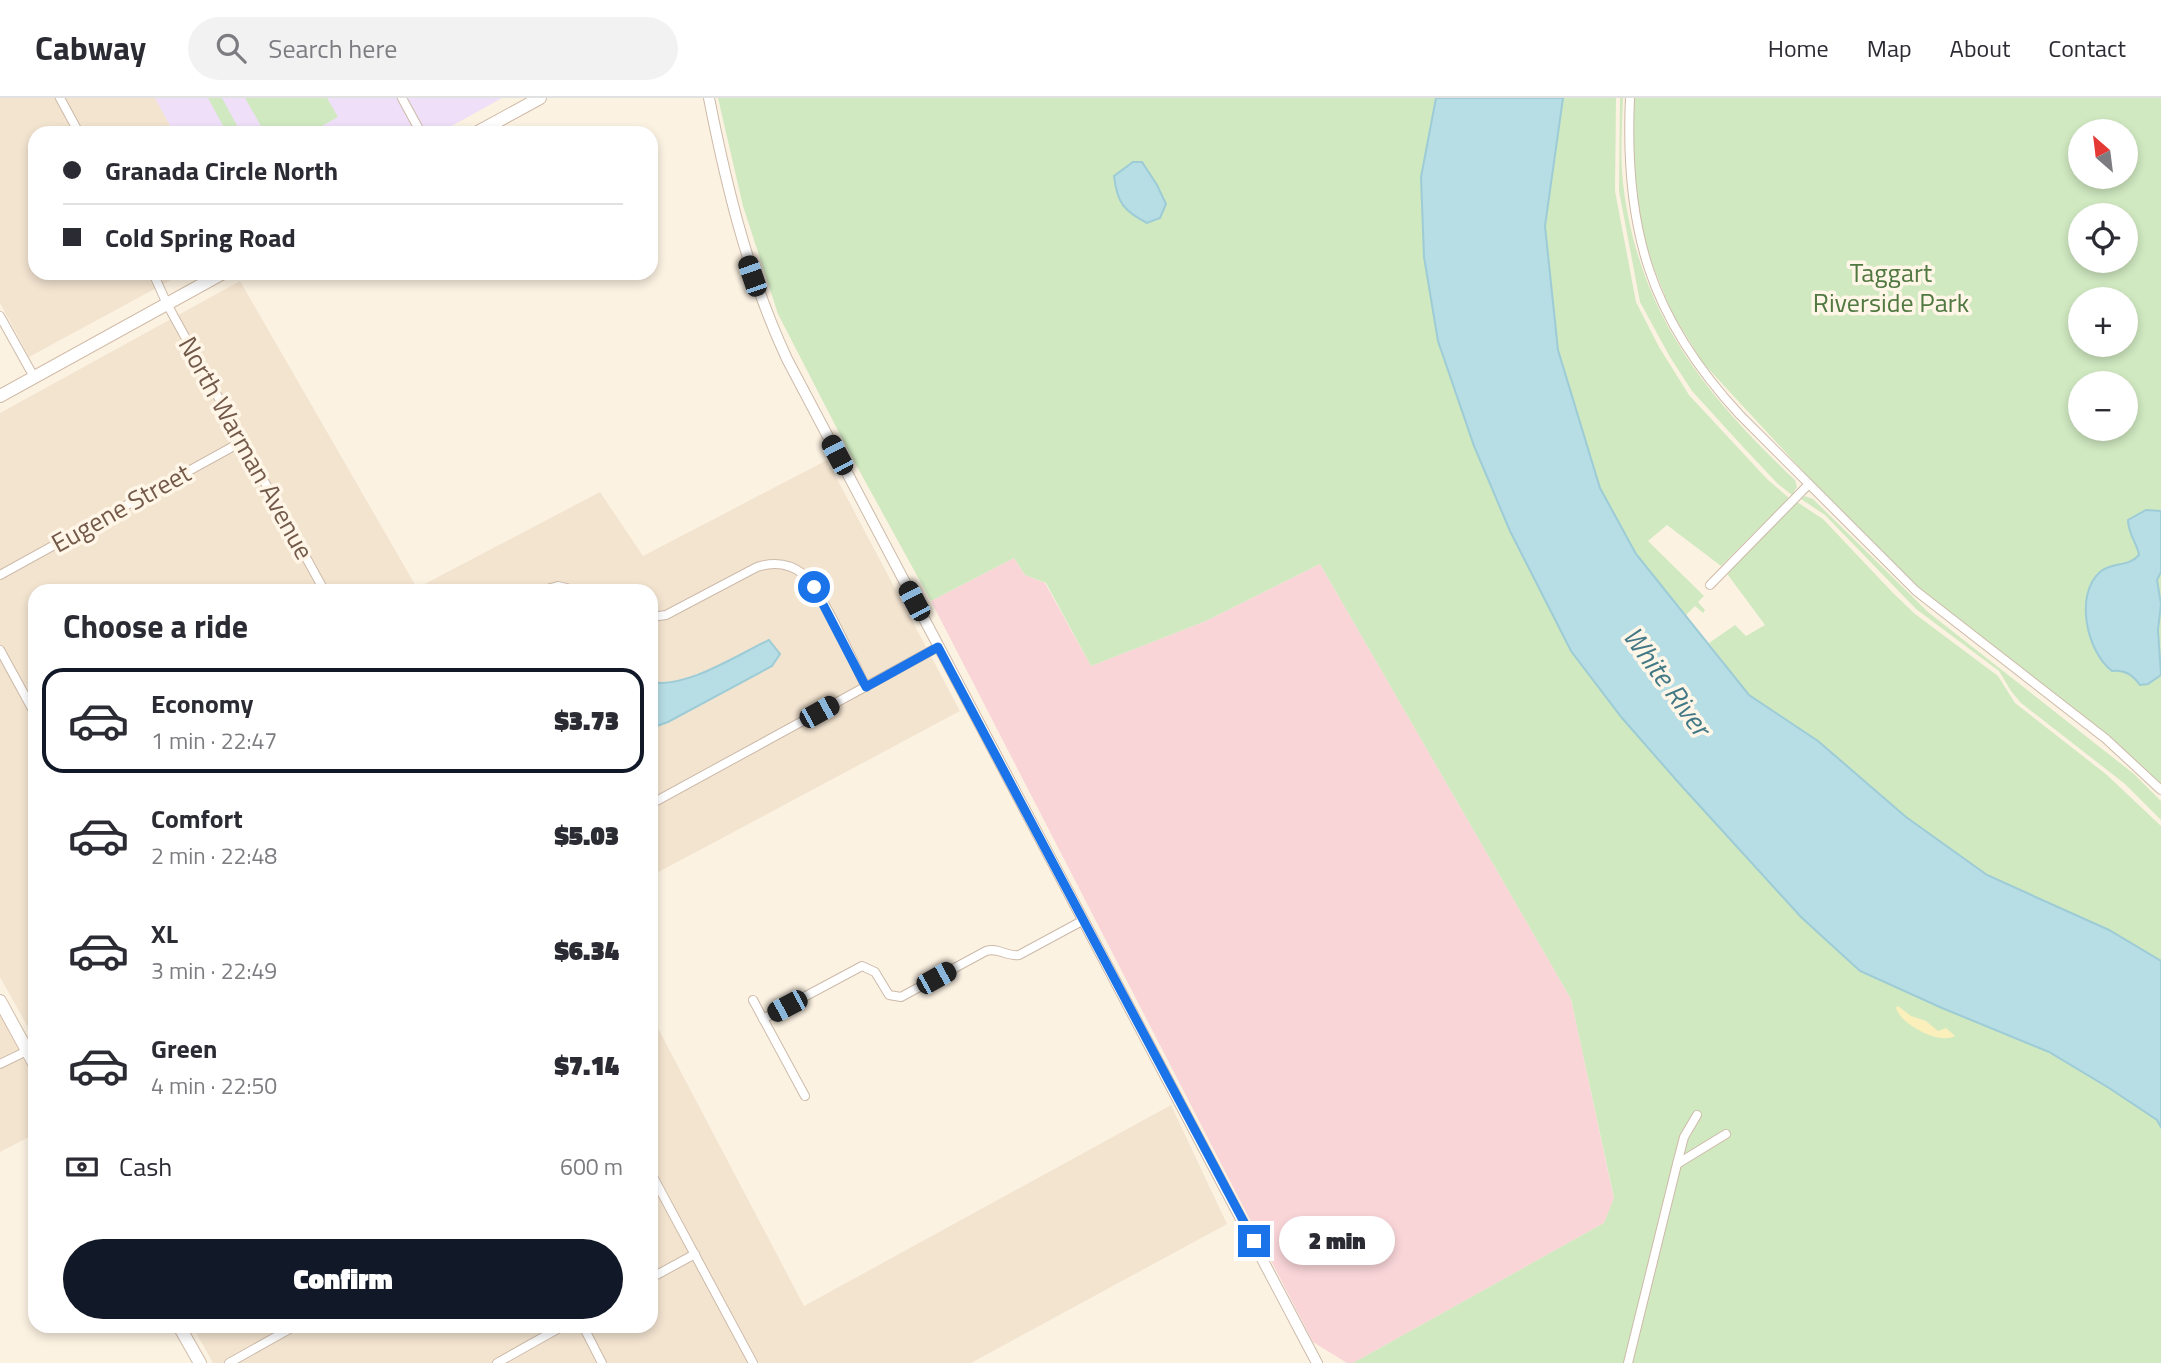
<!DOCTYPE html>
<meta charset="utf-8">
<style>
body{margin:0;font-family:"Titillium Web",sans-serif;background:#f2f2f3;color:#2b2b33;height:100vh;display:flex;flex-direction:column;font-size:26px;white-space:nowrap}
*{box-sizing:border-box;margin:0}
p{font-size:23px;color:#7c7c81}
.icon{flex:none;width:38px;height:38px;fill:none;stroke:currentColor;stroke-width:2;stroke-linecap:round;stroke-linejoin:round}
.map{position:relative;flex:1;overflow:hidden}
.sheet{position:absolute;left:28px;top:486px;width:630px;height:749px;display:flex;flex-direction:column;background:#fff;border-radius:21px;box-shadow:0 4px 10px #0003}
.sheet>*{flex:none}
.top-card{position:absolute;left:28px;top:28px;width:630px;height:154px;border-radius:21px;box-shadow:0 4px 10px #0003;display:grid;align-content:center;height:154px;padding:0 35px;background:#fff}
.needle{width:46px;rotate:332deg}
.controls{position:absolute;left:2068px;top:21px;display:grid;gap:14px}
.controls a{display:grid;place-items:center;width:70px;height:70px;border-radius:50%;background:#fff;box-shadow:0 4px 10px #0003;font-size:35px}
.end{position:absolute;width:32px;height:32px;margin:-16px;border:9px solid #1a73e8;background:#fff;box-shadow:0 0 0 4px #fff}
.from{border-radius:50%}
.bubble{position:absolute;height:49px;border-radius:24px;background:#fff;box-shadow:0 4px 10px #0003;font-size:23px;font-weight:800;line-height:49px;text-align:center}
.car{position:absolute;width:21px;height:42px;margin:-21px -10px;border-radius:9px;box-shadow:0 0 5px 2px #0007;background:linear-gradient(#222 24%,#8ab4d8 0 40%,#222 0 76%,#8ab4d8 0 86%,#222 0)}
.top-card b{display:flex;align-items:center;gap:24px;height:66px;font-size:26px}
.top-card b+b{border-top:2px solid #e1e1e2}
.top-card i{width:18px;height:18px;background:#2b2b33}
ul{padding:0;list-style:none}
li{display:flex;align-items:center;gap:21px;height:105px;margin:0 14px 10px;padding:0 21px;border:4px solid transparent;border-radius:21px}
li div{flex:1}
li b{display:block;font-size:26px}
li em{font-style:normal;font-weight:800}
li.active{border-color:#111827}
li>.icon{width:63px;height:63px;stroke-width:1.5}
h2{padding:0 35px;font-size:32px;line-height:84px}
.pay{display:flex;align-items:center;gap:18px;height:77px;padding:0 35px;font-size:26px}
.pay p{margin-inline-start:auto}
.cta{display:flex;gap:14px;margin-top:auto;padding:14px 35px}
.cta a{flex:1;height:80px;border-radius:42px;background:#111827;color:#fff;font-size:28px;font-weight:800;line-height:80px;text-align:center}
header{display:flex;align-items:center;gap:42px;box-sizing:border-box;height:98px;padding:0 35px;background:#fff;border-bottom:2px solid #e1e1e2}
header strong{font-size:33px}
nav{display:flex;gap:38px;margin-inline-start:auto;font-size:24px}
.search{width:490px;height:63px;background:#f2f2f3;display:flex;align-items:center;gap:18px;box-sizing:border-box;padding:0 24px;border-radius:38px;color:#7c7c81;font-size:26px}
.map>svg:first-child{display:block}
.residential{fill:#f3e4d0}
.education{fill:#efdff8}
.medical{fill:#f9d5d8}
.green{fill:#d0e9c1;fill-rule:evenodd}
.sand{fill:#fbefbc}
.water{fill:#b7dde5;stroke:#9dccd6;stroke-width:2}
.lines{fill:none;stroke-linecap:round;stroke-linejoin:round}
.minor-casing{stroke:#cdbaa9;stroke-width:10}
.tertiary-casing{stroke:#cdbaa9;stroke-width:12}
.secondary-casing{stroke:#d2bca9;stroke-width:14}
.minor{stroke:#fff;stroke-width:8}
.tertiary{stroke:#fff;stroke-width:10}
.secondary{stroke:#fff;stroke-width:12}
.route{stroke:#1a73e8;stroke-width:9}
.labels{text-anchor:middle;stroke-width:7;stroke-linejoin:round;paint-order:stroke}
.park-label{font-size:26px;fill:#507841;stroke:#fff6e7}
.street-label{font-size:26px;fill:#735949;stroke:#fff6e7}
.water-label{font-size:28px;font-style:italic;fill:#437986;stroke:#fff6e7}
</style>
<header>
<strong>Cabway</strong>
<div class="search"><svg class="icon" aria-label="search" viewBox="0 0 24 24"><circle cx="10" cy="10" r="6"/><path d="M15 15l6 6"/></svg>Search here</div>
<nav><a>Home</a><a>Map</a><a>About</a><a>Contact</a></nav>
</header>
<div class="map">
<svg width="2161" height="1265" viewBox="0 0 2161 1265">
<rect width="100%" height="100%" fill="#fcf2e2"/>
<!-- residential -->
<g class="residential">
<polygon points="0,0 155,0 174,35 35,35 35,175 184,175 29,259 0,205"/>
<polygon points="240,183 417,490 600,394 643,458 827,362 960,613 651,778 651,494 35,494 35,942 0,879 0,315"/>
<polygon points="0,917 35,980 35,1036 0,1054"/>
<polygon points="651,917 804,1208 1171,1007 1227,1126 971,1265 213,1265 193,1229 651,1228"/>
</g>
<!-- education -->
<polygon class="education" points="155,0 502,0 439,35 174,35"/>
<!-- medical -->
<polygon class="medical" points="1014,460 1025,477 1045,485 1091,568 1206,523 1320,466 1571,901 1614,1101 1604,1125 1353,1265 1347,1265 1313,1244 931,503"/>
<!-- green -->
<g class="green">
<polygon points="208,0 222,0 241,35 227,35"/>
<polygon points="245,0 327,0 338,19 309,35 265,35"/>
<polygon points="718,0 1436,0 1421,79 1424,159 1438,243 1571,553 1622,620 1678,684 1801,819 1860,873 1942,910 2048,954 2109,990 2157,1022 2161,1029 2161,1265 1353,1265 1604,1125 1614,1100 1571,901 1320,466 1206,523 1091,568 1046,485 1025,477 1014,460 931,503 849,354 778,216 743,108"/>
<polygon points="1563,0 1616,0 1615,93 1636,204 1659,249 1689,297 1767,381 1789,400 1721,468 1667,427 1648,443 1704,498 1698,504 1705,512 1703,515 1695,508 1686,517 1636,456 1600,390 1558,252 1545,128"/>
<path d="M1620,0H1623C1622,28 1620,57 1623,85C1638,214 1704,296 1795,382L1797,389L1792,397L1778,386L1744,350L1692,293L1670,259L1640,204L1619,93Z"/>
<path d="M1634,0H2161V694L2106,641L1899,477L1703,265L1672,215L1653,168L1644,139L1635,90L1631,49ZM2081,33H2126V79H2081ZM2081,117H2126V163H2081ZM2081,201H2126V247H2081ZM2081,285H2126V331H2081Z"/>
<polygon points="1805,398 1813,401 1928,514 2134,676 2161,703 2161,722 2125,686 2021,605 2011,593 1999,573 1916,511 1825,417 1801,401"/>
<polygon points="1797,404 1823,421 1893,495 1915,516 1998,578 2015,605 2107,677 2161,728 2161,863 2109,832 1987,777 1906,719 1818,643 1749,597 1709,545 1735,527 1746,538 1765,527 1728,477 1729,472"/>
</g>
<!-- sand -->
<path class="sand" d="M1898,908L1911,918L1926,923L1938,933L1946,930L1955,938C1940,947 1901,927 1896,910Z"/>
<!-- water -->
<g class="water">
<polygon points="1436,0 1563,0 1545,128 1558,252 1600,390 1636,456 1749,597 1818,643 1906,719 1987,777 2109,832 2161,863 2161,1029 2157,1022 2109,990 2049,954 1942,910 1860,873 1801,819 1678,684 1622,620 1571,553 1510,433 1474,348 1438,243 1424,159 1421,79"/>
<path d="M1133,64H1142L1157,87L1166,106L1160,120L1147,125C1124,113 1117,105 1114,78Z"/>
<path d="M2146,412L2161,413V474L2157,482L2161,506L2158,532L2161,577L2148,586L2140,587C2132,576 2125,572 2112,573C2087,554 2074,497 2100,474C2111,464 2129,469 2139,457C2137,445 2128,436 2128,422Z"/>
<path d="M769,542L780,556L772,568L668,624L651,630V584C686,591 737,557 769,542Z"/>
</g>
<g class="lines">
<defs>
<g id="minor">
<polyline points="60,0 79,35"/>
<polyline points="402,0 421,35"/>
<path d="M1630,0C1624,131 1650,220 1740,317L1916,493L2106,641L2161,692"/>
<polyline points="153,175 167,206 325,494"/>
<polyline points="0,218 34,279"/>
<polyline points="0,477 243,343"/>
<polyline points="1710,487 1809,386"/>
<polyline points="536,494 558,488 582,494"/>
<path d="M651,519L666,517L757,469C773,464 789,465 803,476C821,490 853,564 866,589"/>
<polyline points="0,552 35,616"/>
<polyline points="651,706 938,549"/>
<polyline points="753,902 805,998"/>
<path d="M763,921L862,868L875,874L889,897L901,899L986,853C998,849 1007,859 1019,857L1082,823"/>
<polyline points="0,966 35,949"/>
<polyline points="1677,1066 1684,1039 1697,1017"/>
<polyline points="651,1075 753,1265"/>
<polyline points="651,1180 695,1156"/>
<polyline points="583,1228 602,1265"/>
<polyline points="229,1265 295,1228"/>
<polyline points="497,1265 563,1228"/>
<polyline points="1628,1265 1677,1066 1726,1036"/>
</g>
<path id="tertiary" d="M709,0C727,91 748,177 787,261L1317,1265"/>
<g id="secondary">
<polyline points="476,35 540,0"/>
<polyline points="0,298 223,175"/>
<polyline points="0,903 35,967"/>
<polyline points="179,1228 200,1265"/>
</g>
</defs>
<!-- minor casing -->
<use href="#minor" class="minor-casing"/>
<!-- tertiary casing -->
<use href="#tertiary" class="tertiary-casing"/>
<!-- secondary casing -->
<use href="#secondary" class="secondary-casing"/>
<!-- minor -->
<use href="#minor" class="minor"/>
<!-- tertiary -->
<use href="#tertiary" class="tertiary"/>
<!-- secondary -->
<use href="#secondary" class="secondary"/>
</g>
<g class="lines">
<!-- route -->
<polyline class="route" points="814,489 866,589 938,549 1254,1143"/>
</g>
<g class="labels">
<!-- park labels -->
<g class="park-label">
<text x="1891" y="184">Taggart<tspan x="1891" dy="30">Riverside Park</tspan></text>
</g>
<!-- street labels -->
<g class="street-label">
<text transform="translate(246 350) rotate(61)" y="9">North Warman Avenue</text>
<text transform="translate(121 410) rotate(-29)" y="9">Eugene Street</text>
</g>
<!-- water labels -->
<g class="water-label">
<text transform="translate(1667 583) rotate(54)" y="10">White River</text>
</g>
</g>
</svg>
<div class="controls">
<a><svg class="needle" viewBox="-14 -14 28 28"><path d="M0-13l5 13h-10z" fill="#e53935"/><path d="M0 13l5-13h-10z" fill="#7c7c81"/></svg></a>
<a><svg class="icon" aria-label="locate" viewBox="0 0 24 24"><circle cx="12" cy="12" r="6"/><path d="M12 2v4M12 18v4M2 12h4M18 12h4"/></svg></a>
<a>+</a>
<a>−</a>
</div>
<i class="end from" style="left:814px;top:489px"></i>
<i class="end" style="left:1254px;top:1143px"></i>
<div class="bubble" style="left:1279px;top:1118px;width:116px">2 min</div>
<i class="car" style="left:752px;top:178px;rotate:341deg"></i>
<i class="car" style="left:837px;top:357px;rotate:332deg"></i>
<i class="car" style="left:914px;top:503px;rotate:332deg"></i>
<i class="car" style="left:819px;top:614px;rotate:61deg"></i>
<i class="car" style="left:936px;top:880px;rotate:61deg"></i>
<i class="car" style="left:787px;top:908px;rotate:242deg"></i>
<div class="top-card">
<b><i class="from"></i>Granada Circle North</b>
<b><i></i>Cold Spring Road</b>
</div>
<section class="sheet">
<h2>Choose a ride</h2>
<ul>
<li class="active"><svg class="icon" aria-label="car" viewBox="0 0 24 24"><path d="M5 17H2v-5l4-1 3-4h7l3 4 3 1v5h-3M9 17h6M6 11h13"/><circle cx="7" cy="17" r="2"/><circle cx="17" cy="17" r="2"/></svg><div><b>Economy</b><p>1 min · 22:47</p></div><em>$3.73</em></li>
<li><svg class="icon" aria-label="car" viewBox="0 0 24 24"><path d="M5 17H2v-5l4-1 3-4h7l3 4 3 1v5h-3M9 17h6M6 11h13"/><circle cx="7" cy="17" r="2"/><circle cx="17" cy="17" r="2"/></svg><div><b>Comfort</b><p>2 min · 22:48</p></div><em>$5.03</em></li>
<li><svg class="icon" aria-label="car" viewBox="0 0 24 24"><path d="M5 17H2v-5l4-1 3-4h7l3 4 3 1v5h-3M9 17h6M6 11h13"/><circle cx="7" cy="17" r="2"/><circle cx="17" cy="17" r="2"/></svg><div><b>XL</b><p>3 min · 22:49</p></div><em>$6.34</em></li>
<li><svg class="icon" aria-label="car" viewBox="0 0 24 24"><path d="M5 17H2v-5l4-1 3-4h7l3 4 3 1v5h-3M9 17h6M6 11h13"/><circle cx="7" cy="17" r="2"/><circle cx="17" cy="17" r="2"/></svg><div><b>Green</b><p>4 min · 22:50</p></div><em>$7.14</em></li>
</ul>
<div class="pay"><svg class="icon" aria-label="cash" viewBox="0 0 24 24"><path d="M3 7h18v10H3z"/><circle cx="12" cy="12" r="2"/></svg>Cash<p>600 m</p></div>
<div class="cta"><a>Confirm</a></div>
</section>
</div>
